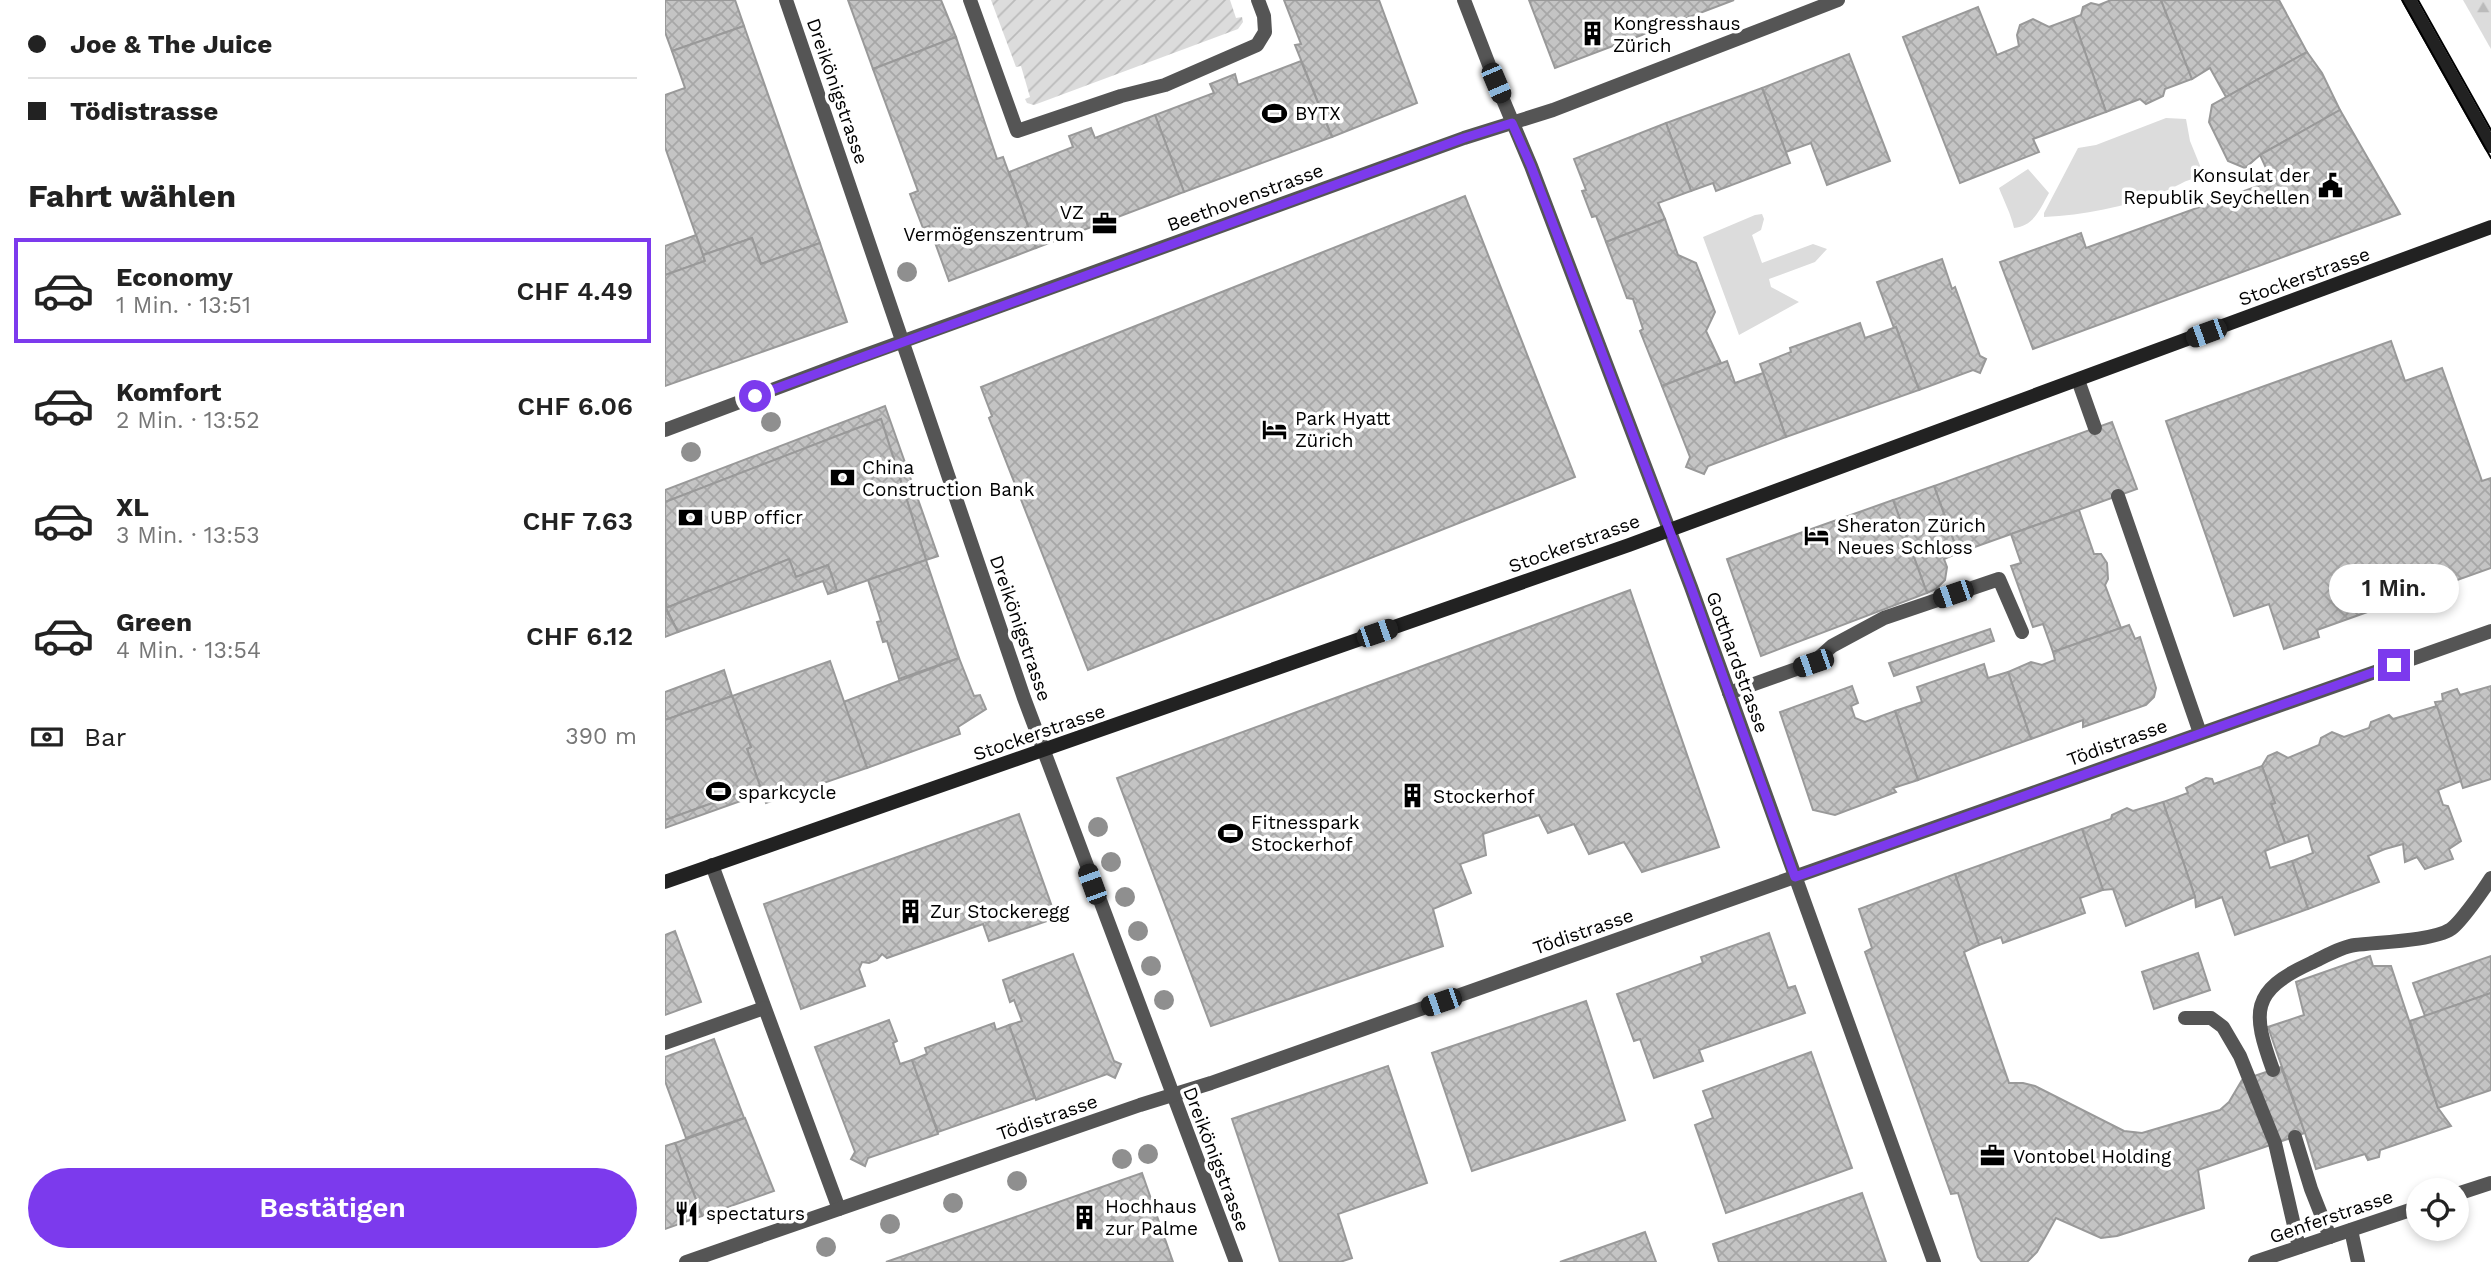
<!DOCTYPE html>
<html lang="de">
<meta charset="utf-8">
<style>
body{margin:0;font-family:"Work Sans",sans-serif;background:#f2f2f2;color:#222;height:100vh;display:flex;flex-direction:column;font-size:26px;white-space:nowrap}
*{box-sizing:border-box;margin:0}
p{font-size:23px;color:#767676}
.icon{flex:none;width:38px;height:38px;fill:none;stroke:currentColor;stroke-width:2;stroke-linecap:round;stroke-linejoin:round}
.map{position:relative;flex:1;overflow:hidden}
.sheet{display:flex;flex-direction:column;background:#fff;width:665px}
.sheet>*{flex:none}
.guide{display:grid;align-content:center;height:154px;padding:0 28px;background:#fff}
.tools{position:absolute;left:1741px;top:1178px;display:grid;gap:14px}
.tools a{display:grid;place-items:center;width:63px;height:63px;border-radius:50%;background:#fff;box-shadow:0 4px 10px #0003;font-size:35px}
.end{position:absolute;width:32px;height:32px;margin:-16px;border:9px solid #7c3aed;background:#fff;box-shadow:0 0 0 4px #fff}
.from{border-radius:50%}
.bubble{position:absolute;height:49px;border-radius:24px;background:#fff;box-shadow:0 4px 10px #0003;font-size:23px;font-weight:600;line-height:49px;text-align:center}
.car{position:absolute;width:21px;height:42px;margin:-21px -10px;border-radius:9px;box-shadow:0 0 5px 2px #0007;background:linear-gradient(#222 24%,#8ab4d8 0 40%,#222 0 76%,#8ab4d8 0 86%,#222 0)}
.guide b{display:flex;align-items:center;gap:24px;height:66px;font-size:26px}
.guide b+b{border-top:2px solid #e0e0e0}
.guide i{width:18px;height:18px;background:#222}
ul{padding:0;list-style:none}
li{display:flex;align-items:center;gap:21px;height:105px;margin:0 14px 10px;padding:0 14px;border:4px solid transparent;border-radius:0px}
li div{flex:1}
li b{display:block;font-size:26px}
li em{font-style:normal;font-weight:600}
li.on{border-color:#7c3aed}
li>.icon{width:63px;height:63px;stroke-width:1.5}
h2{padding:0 28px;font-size:32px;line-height:84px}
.pay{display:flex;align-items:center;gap:18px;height:77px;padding:0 28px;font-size:26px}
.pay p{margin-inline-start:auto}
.cta{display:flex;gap:14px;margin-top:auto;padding:14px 28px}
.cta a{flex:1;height:80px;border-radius:42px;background:#7c3aed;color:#fff;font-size:28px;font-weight:600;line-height:80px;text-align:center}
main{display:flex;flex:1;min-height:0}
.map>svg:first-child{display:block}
.grass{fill:#dcdcdc}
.forest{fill:url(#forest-firs)}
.garden{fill:url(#garden-furrows)}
.building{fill:url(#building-cross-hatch);stroke:#999;stroke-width:2}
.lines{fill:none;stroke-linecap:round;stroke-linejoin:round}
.lane{stroke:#555;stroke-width:14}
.street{stroke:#555;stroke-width:14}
.secondary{stroke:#222;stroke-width:14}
.tram{stroke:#000;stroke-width:2}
.tree{fill:#8f8f8f}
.route{stroke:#7c3aed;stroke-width:9}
.labels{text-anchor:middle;stroke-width:7;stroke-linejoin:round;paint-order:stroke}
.poi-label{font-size:19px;fill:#000;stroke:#fff;text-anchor:start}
.street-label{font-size:19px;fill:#000;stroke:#fff}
</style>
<main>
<section class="sheet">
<div class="guide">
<b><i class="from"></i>Joe &amp; The Juice</b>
<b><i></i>Tödistrasse</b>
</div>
<h2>Fahrt wählen</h2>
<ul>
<li class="on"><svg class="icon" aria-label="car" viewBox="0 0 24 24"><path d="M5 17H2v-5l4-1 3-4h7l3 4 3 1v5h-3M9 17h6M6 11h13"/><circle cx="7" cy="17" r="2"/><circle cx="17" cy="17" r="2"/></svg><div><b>Economy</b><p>1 Min. · 13:51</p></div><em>CHF 4.49</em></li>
<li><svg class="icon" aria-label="car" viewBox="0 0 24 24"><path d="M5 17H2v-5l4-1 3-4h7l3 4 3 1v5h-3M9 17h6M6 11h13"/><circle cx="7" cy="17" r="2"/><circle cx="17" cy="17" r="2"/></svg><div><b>Komfort</b><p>2 Min. · 13:52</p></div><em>CHF 6.06</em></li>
<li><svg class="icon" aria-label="car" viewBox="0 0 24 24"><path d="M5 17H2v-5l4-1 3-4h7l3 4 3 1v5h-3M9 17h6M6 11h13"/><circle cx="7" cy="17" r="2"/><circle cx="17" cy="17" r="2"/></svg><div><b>XL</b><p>3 Min. · 13:53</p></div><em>CHF 7.63</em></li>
<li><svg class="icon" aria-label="car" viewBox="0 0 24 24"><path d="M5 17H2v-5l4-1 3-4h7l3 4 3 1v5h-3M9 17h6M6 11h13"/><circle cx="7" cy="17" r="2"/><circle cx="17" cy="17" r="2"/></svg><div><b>Green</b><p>4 Min. · 13:54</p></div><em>CHF 6.12</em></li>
</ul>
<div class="pay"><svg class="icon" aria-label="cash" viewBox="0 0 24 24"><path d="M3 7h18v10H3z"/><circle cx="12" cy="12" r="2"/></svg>Bar<p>390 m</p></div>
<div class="cta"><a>Bestätigen</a></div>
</section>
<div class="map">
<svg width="1826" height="1262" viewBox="0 0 1826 1262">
<defs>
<pattern id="forest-firs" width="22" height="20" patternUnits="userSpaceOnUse" patternTransform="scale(1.75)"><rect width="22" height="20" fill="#dcdcdc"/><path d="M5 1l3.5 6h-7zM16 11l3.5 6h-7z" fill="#bbb"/></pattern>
<pattern id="garden-furrows" width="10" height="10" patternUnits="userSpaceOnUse" patternTransform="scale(1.75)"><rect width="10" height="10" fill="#dcdcdc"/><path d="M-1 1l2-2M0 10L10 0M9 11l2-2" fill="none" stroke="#bbb"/></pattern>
<pattern id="building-cross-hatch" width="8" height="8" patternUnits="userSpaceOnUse" patternTransform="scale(1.75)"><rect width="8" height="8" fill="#c4c4c4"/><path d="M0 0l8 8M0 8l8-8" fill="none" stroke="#a7a7a7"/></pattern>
</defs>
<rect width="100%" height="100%" fill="#fff"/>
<!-- grass -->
<g class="grass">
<path d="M1501,118L1521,119L1525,141L1538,173L1536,177C1520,179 1510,188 1496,193C1459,207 1419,215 1379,217V213L1413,148L1431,145Z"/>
<path d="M1363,169L1384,193C1375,209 1369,226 1349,228C1346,214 1339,201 1334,188Z"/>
<polygon points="1097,214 1099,219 1096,230 1087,235 1097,263 1148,244 1162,249 1150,262 1104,279 1106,287 1134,302 1074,335 1038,237 1090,215"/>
</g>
<!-- forest -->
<polygon class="forest" points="1798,0 1826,0 1826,49"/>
<!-- garden -->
<polygon class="garden" points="326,0 565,0 571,18 577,17 578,22 573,29 369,105 362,103 360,99 365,97 356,66 351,67"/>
<!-- building -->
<g class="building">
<polygon points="0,0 70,0 79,26 7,51 0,32"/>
<polygon points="183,0 276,0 291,37 208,69"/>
<polygon points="619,0 714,0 752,103 667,137 630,45 636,44"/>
<polygon points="864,0 1069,0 890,68"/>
<polygon points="1446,0 1496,0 1527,79 1500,89 1498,96 1481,104 1475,99 1441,112 1408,18 1416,15 1418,7 1426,3 1434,5"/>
<polygon points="1496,0 1614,0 1642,52 1561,97 1545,68 1527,79"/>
<polygon points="1313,7 1332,55 1354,46 1352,35 1355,25 1368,19 1384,27 1408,18 1441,112 1368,139 1374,152 1295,183 1238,37"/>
<polygon points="79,26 155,243 96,264 87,238 38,255 0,147 0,95 20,88 7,51"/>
<polygon points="291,37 332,159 338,157 371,248 284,281 264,226 258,228 245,194 253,191 208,69"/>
<polygon points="1642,52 1657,73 1675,110 1595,155 1580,168 1563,161 1544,122 1547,105"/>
<polygon points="1184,54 1225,161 1162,185 1146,143 1121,152 1097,88"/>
<polygon points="636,61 667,137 519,192 490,115 549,93 545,84 570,74 573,85"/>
<polygon points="1097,88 1125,163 1051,191 1048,183 1026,191 1001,123"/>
<polygon points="1675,110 1735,214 1368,349 1335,262 1416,233 1421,248 1607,181 1595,155"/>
<polygon points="490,115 519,192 371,248 344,172 408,147 404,136 426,128 430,138"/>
<polygon points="1001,123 1026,191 993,203 1000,219 941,242 931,216 927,217 917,191 921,190 909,159"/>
<polygon points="800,196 910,477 423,670 324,418 327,416 316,387"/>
<polygon points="1000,219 1013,255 1031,263 1050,312 1041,331 1056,363 997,386 975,331 978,329 968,299 962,298 941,242"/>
<polygon points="31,235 40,261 0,275 0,246"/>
<polygon points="87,238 96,264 155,243 182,322 0,386 0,275 40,261 38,255"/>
<polygon points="1277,259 1287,289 1290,287 1315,356 1321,359 1315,373 1308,370 1254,390 1231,327 1229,328 1212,282"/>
<polygon points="1195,323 1200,338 1231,327 1254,390 1121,437 1095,364 1126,352 1125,348"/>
<polygon points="1726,341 1740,381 1777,368 1817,481 1826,478 1826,568 1652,630 1654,637 1619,649 1604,604 1569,616 1501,421"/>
<polygon points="1062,361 1070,383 1098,373 1121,437 1043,466 1039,474 1021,467 1025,457 997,386"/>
<polygon points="220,406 273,556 261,560 216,419 0,502 0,490"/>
<polygon points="216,419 261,560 172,591 163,565 131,577 124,559 1,608 0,502"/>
<polygon points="1447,422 1472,489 1293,553 1269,486"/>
<polygon points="1269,486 1293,553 1279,559 1282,567 1280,580 1271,589 1262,593 1228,500"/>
<polygon points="1228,500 1262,593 1096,656 1062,559"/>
<polygon points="1414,510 1429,554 1436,554 1442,563 1443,579 1440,585 1456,628 1388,652 1378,624 1368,627 1346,566 1356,563 1346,534"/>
<polygon points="124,559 131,577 163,565 172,591 163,594 158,581 13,632 1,608"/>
<polygon points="261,560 294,658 234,679 222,641 218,642 212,622 216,621 203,580"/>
<polygon points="965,590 1054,847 977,872 959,842 924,854 909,824 883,833 874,815 818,834 821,855 795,864 806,893 768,909 778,946 546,1026 452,778"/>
<polygon points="0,608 13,632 0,637"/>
<polygon points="1464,625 1470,639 1475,637 1491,688 1489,697 1481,705 1418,727 1418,720 1366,739 1343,672 1366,662 1377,665 1390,660 1388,652"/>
<polygon points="1325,629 1329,641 1229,676 1224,663"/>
<polygon points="294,658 309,696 315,695 321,709 293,727 295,734 202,768 178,702"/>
<polygon points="165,661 202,768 101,803 82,749 86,747 67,696"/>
<polygon points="1319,664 1323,678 1343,672 1366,739 1253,780 1230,711 1257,702 1252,687"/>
<polygon points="59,670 67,696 0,720 0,692"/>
<polygon points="1187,686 1193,703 1186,706 1190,718 1200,722 1230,711 1253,780 1228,788 1231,792 1170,815 1148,810 1115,712"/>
<polygon points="1826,686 1826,779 1798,788 1770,702 1778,701 1777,694 1792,689 1795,695"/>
<polygon points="67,696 86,747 82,749 95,786 0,820 0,720"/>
<polygon points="1772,706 1796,781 1773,790 1778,805 1783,806 1796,841 1784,849 1788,859 1760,869 1752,857 1740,862 1738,844 1720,849 1703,856 1714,882 1643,909 1627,861 1648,853 1643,835 1620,843 1606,804 1610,803 1597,766 1603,756 1612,752 1623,758 1654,745 1656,738 1667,732 1679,737 1704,728 1706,722 1724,715 1728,719"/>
<polygon points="1597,766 1610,803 1606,804 1620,843 1600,851 1605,868 1627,861 1643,909 1570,935 1557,897 1531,907 1530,897 1498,802 1523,793 1521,788 1541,778 1547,779 1549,784"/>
<polygon points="95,786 98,793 0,828 0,820"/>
<polygon points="1498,802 1530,897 1461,926 1448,889 1438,890 1417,829 1446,819 1447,815 1462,808 1468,811"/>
<polygon points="354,814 391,918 324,941 318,924 222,958 217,954 212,960 204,963 197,962 194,969 200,986 136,1009 99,904"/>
<polygon points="1417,829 1438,890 1415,898 1420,913 1338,943 1336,937 1314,945 1290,874"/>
<polygon points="1290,874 1314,945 1299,952 1344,1083 1358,1083 1370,1086 1459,1131 1477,1133 1555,1110 1564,1102 1577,1080 1616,1067 1640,1133 1533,1170 1539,1208 1452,1236 1436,1238 1391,1218 1372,1252 1362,1262 1317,1262 1313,1257 1293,1193 1286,1194 1200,952 1207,948 1194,909"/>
<polygon points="10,931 36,1002 0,1015 0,935"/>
<polygon points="1104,933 1123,988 1130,986 1140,1013 1034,1050 1038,1061 989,1078 975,1039 969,1041 952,994 1038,963 1036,957"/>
<polygon points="1533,953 1545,990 1489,1009 1477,972"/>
<polygon points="408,954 449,1061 456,1064 450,1078 442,1074 371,1100 344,1025 357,1021 349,1000 345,1002 338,980"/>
<polygon points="1705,956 1708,966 1726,966 1773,1108 1786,1126 1715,1150 1714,1157 1703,1160 1700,1154 1651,1169 1640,1133 1603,1027 1639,1015 1631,982"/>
<polygon points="1826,956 1826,993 1760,1016 1748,983"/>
<polygon points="1826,993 1826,1090 1773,1108 1745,1021"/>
<polygon points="921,1001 960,1120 807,1171 767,1053"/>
<polygon points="224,1020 232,1041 228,1043 235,1064 247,1060 273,1134 203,1158 200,1166 186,1159 190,1152 150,1047"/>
<polygon points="329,1023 331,1030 344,1025 370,1098 273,1132 247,1060 262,1054 260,1048"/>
<polygon points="49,1039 79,1118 21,1138 0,1081 0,1057"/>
<polygon points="1146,1052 1187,1168 1061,1213 1030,1125 1048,1118 1038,1091"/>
<polygon points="723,1066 762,1183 673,1214 687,1258 675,1262 615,1262 567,1119"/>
<polygon points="80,1118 109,1191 37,1216 10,1143"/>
<polygon points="10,1143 37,1216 0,1229 0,1146"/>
<polygon points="477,1173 508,1262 221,1262"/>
<polygon points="1197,1193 1221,1262 1054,1262 1048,1244"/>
<polygon points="980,1232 991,1262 895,1262"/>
</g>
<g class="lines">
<!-- lane -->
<g class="lane">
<polyline points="305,0 352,131 456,96 500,85 592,45 600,32 599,16 593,0"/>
<polyline points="1413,380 1430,428"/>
<polyline points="1453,496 1535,733"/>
<polyline points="1064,693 1148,663 1167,646 1219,618 1334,579 1357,632"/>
<polyline points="47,865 174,1209"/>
<polyline points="1520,1018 1546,1018 1558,1027 1575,1056 1610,1143 1634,1247"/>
<polyline points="0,1043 99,1008"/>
<path d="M1608,1070C1587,1012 1585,991 1646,963C1659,957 1675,947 1690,945C1713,942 1768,941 1786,929C1796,922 1819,889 1826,878"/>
<polyline points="1630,1137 1646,1189 1665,1237"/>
</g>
<!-- street -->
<g class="street">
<polyline points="121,0 359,698 571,1262"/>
<polyline points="799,0 831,83 866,166 1026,587 1269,1262"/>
<polyline points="0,430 192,358 799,138 888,110 1173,0"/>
<polyline points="1792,1194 1826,1183"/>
<polyline points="1686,1230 1693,1262"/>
<polyline points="21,1262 475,1105 546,1083 1826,631"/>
<polyline points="1590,1262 1754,1207"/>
</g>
<!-- secondary -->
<g class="secondary">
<polyline points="1744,0 1826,146"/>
<polyline points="0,882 964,545 1826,227"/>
</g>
<!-- tram -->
<g class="tram">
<polyline points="1737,0 1826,158"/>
<polyline points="1753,0 1826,130"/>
</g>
</g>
<!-- trees -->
<g class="tree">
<circle cx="242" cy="272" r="10"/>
<circle cx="106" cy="422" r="10"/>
<circle cx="26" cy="452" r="10"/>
<circle cx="433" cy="827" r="10"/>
<circle cx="446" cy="862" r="10"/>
<circle cx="460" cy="897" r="10"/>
<circle cx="473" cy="931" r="10"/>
<circle cx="486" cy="966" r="10"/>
<circle cx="499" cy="1000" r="10"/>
<circle cx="483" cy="1154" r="10"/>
<circle cx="457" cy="1159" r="10"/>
<circle cx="352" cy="1181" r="10"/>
<circle cx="288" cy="1203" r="10"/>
<circle cx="225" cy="1224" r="10"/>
<circle cx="161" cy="1247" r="10"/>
</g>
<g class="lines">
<!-- route -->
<polyline class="route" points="90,396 799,138 847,123 866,166 1026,587 1130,877 1729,665"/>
</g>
<!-- icons -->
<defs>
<symbol id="building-bare" viewBox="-9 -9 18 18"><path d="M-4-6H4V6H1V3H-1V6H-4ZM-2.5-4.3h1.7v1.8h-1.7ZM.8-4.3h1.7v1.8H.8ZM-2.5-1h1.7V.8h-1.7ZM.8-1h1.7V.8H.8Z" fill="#000" stroke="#fff" stroke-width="2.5" paint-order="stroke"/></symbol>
<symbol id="stadium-bare" viewBox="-9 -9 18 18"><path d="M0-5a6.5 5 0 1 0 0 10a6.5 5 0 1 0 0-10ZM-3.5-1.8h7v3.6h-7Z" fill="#000" stroke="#fff" stroke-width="2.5" paint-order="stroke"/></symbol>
<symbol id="civic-bare" viewBox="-9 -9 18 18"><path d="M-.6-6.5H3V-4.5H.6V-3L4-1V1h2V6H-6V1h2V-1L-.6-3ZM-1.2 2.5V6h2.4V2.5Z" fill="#000" stroke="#fff" stroke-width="2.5" paint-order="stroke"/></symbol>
<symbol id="office-bare" viewBox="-9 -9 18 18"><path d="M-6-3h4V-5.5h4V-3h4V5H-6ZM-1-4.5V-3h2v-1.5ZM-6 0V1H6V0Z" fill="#000" stroke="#fff" stroke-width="2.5" paint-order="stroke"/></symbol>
<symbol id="hotel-bare" viewBox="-9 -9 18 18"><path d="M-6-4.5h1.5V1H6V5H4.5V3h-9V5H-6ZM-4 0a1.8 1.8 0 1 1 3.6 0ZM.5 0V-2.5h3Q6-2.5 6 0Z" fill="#000" stroke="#fff" stroke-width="2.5" paint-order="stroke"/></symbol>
<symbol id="bank-bare" viewBox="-9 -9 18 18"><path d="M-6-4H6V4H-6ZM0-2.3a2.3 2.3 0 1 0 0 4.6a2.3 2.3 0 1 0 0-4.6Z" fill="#000" stroke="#fff" stroke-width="2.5" paint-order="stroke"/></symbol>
<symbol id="restaurant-bare" viewBox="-9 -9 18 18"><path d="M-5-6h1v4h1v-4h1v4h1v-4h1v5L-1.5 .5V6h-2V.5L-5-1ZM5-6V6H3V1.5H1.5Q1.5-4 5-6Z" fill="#000" stroke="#fff" stroke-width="2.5" paint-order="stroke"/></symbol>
</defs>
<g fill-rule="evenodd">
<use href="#building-bare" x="910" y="16" width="35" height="35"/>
<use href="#stadium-bare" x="592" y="96" width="35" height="35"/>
<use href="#civic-bare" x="1648" y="168" width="35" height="35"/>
<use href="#office-bare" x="422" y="206" width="35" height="35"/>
<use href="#hotel-bare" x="592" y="412" width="35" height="35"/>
<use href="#bank-bare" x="160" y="460" width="35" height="35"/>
<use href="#bank-bare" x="8" y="500" width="35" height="35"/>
<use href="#hotel-bare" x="1134" y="518" width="35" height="35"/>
<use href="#stadium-bare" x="36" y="774" width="35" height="35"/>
<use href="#building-bare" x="730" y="778" width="35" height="35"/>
<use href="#stadium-bare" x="548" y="816" width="35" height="35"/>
<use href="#building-bare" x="228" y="894" width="35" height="35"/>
<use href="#office-bare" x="1310" y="1138" width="35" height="35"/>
<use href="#restaurant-bare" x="4" y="1196" width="35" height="35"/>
<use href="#building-bare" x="402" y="1200" width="35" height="35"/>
</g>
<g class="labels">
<!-- poi labels -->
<g class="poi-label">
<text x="948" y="30">Kongresshaus<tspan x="948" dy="22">Zürich</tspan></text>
<text x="630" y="120">BYTX</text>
<text x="1645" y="182" text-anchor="end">Konsulat der<tspan x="1645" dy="22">Republik Seychellen</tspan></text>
<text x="419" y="219" text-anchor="end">VZ<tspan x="419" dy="22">Vermögenszentrum</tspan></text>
<text x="630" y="425">Park Hyatt<tspan x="630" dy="22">Zürich</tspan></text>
<text x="197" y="474">China<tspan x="197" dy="22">Construction Bank</tspan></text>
<text x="45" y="524">UBP officr</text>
<text x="1172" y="532">Sheraton Zürich<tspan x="1172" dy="22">Neues Schloss</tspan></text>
<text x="73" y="799">sparkcycle</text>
<text x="768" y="803">Stockerhof</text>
<text x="586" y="829">Fitnesspark<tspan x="586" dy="22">Stockerhof</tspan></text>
<text x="265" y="918">Zur Stockeregg</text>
<text x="1348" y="1163">Vontobel Holding</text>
<text x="440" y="1213">Hochhaus<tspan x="440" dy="22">zur Palme</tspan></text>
<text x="41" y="1220">spectaturs</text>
</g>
<!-- street labels -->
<g class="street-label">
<text transform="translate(173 91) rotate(71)" y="7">Dreikönigstrasse</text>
<text transform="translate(580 197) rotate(-20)" y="7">Beethovenstrasse</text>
<text transform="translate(1639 276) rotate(-20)" y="7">Stockerstrasse</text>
<text transform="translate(909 543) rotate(-20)" y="7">Stockerstrasse</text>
<text transform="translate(356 628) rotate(71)" y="7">Dreikönigstrasse</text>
<text transform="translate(1073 662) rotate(70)" y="7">Gotthardstrasse</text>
<text transform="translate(374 732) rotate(-19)" y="7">Stockerstrasse</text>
<text transform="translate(1452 742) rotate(-20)" y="7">Tödistrasse</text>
<text transform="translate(918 931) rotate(-19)" y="7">Tödistrasse</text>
<text transform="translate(382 1117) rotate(-19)" y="7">Tödistrasse</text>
<text transform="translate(552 1159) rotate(69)" y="7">Dreikönigstrasse</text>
<text transform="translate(1666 1216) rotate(-19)" y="7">Genferstrasse</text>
</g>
</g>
</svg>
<div class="tools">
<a><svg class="icon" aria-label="locate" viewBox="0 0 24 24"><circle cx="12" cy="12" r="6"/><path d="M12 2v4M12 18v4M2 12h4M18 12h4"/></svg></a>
</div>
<i class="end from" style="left:90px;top:396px"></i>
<i class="end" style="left:1729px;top:665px"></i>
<div class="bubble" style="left:1664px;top:564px;width:130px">1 Min.</div>
<i class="car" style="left:831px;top:83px;rotate:157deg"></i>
<i class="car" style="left:1541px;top:333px;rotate:250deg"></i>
<i class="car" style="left:1288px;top:594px;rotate:251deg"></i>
<i class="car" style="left:712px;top:633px;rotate:71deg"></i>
<i class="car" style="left:1148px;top:663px;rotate:251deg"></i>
<i class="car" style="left:427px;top:884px;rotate:340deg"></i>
<i class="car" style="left:776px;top:1002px;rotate:251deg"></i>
</div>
</main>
